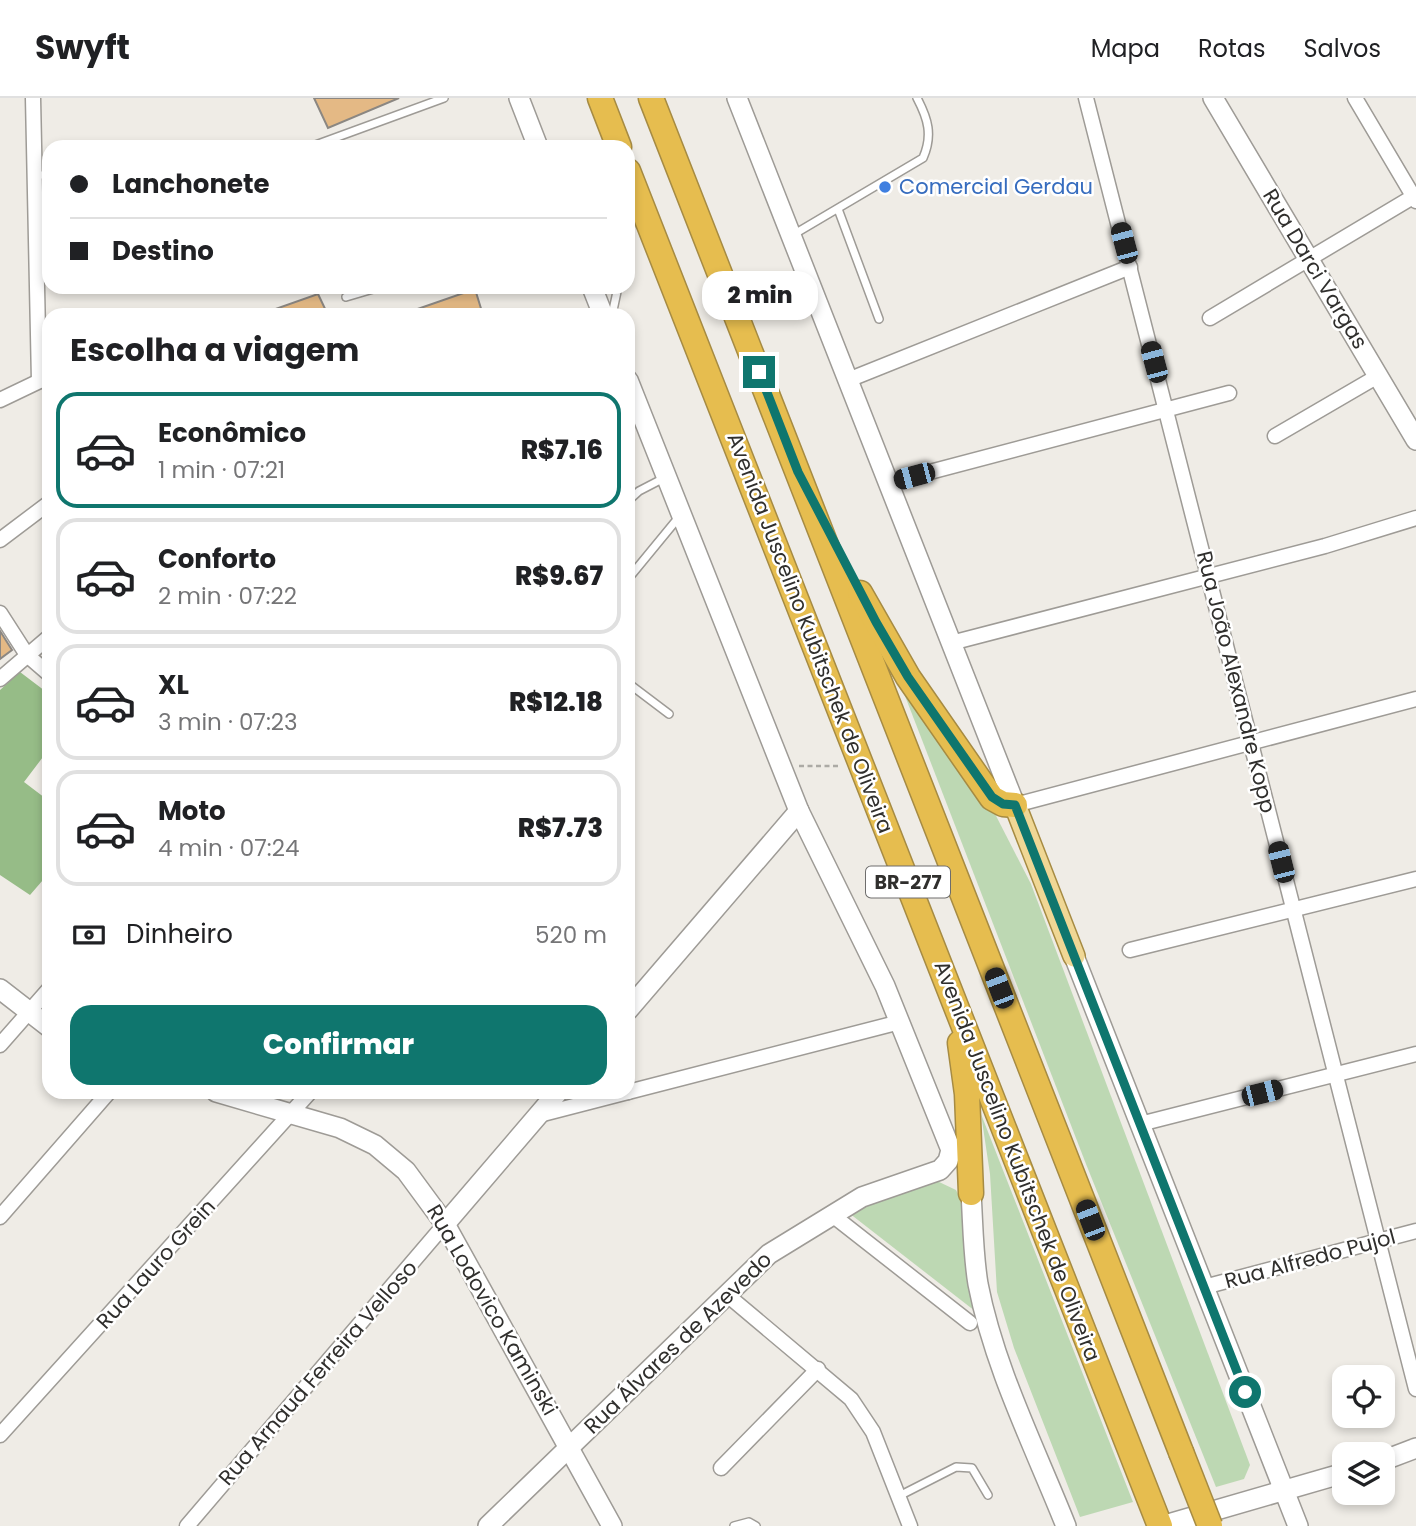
<!DOCTYPE html>
<html lang="pt">
<meta charset="utf-8">
<style>
body{margin:0;font-family:Poppins,sans-serif;background:#f6f6f6;color:#202124;height:100vh;display:flex;flex-direction:column;font-size:26px;white-space:nowrap}
*{box-sizing:border-box;margin:0}
p{font-size:23px;color:#757577}
.icon{flex:none;width:38px;height:38px;fill:none;stroke:currentColor;stroke-width:2;stroke-linecap:round;stroke-linejoin:round}
.map{position:relative;flex:1;overflow:hidden}
.side{position:absolute;left:42px;top:210px;width:593px;height:791px;display:flex;flex-direction:column;background:#fff;border-radius:21px;box-shadow:0 4px 10px #0003}
.side>*{flex:none}
.banner{position:absolute;left:42px;top:42px;width:593px;height:154px;border-radius:21px;box-shadow:0 4px 10px #0003;display:grid;align-content:center;height:154px;padding:0 28px;background:#fff}
.buttons{position:absolute;left:1332px;top:1267px;display:grid;gap:14px}
.buttons a{display:grid;place-items:center;width:63px;height:63px;border-radius:14px;background:#fff;box-shadow:0 4px 10px #0003;font-size:35px}
.end{position:absolute;width:32px;height:32px;margin:-16px;border:9px solid #0f766e;background:#fff;box-shadow:0 0 0 4px #fff}
.from{border-radius:50%}
.bubble{position:absolute;height:49px;border-radius:21px;background:#fff;box-shadow:0 4px 10px #0003;font-size:23px;font-weight:800;line-height:49px;text-align:center}
.car{position:absolute;width:21px;height:42px;margin:-21px -10px;border-radius:9px;box-shadow:0 0 5px 2px #0007;background:linear-gradient(#222 24%,#8ab4d8 0 40%,#222 0 76%,#8ab4d8 0 86%,#222 0)}
.banner b{display:flex;align-items:center;gap:24px;height:66px;font-size:26px}
.banner b+b{border-top:2px solid #e0e0e0}
.banner i{width:18px;height:18px;background:#202124}
ul{padding:0;list-style:none}
li{display:flex;align-items:center;gap:21px;height:116px;margin:0 14px 10px;padding:0 14px;border:4px solid #e0e0e0;border-radius:21px}
li div{flex:1}
li b{display:block;font-size:26px}
li em{font-style:normal;font-weight:800}
li.selected{border-color:#0f766e}
li>.icon{width:63px;height:63px;stroke-width:1.5}
h2{padding:0 28px;font-size:32px;line-height:84px}
.pay{display:flex;align-items:center;gap:18px;height:77px;padding:0 28px;font-size:26px}
.pay p{margin-inline-start:auto}
.button{display:flex;gap:14px;margin-top:auto;padding:14px 28px}
.button a{flex:1;height:80px;border-radius:21px;background:#0f766e;color:#fff;font-size:28px;font-weight:800;line-height:80px;text-align:center}
header{display:flex;align-items:center;gap:42px;box-sizing:border-box;height:98px;padding:0 35px;background:#fff;border-bottom:2px solid #e0e0e0}
header strong{font-size:33px}
nav{display:flex;gap:38px;margin-inline-start:auto;font-size:24px}
.map>svg:first-child{display:block}
.green{fill:#bdd8b3}
.forest{fill:#96bc87}
.building{fill:#e4b985;stroke:#8b8782;stroke-width:2}
.lines{fill:none;stroke-linecap:round;stroke-linejoin:round}
.lane-casing{stroke:#9e9b96;stroke-width:10}
.street-casing{stroke:#9e9b96;stroke-width:17}
.secondary-casing{stroke:#9e9b96;stroke-width:22}
.primary-casing{stroke:#a68b43;stroke-width:24}
.highway-casing{stroke:#a68b43;stroke-width:27}
.path{stroke:#acaaa5;stroke-width:2.5;stroke-dasharray:5 3.5;stroke-linecap:butt}
.lane{stroke:#fff;stroke-width:7}
.street{stroke:#fff;stroke-width:14}
.secondary{stroke:#fff;stroke-width:19}
.primary{stroke:#f0d795;stroke-width:21}
.highway{stroke:#e6bd4f;stroke-width:24}
.highway-bridge-casing{stroke:#a68b43;stroke-width:27;stroke-linecap:butt}
.highway-bridge{stroke:#e6bd4f;stroke-width:24}
.route{stroke:#0f766e;stroke-width:9}
.shop-dot{fill:#3f7fe0;stroke:#fff;stroke-width:2.5}
.labels{text-anchor:middle;stroke-width:5;stroke-linejoin:round;paint-order:stroke}
.shield{fill:#fff;stroke:#6e6d6c;stroke-width:2}
.shield-label{font-size:19px;font-weight:bold;fill:#302f2d}
.shop-label{font-size:21px;fill:#366cbe;stroke:#fff;text-anchor:start}
.street-label{font-size:21px;fill:#302f2d;stroke:#fff}
</style>
<header>
<strong>Swyft</strong>
<nav><a>Mapa</a><a>Rotas</a><a>Salvos</a></nav>
</header>
<div class="map">
<svg width="1416" height="1428" viewBox="0 0 1416 1428">
<rect width="100%" height="100%" fill="#efece6"/>
<!-- green -->
<g class="green">
<polygon points="900,585 992,710 1031,786 1250,1367 1244,1381 1216,1389 1086,1066"/>
<polygon points="981,1016 1133,1404 1080,1419 1014,1250 997,1194 990,1076"/>
<polygon points="937,1083 956,1092 964,1108 975,1213 849,1115 869,1103"/>
</g>
<!-- forest -->
<polygon class="forest" points="20,574 49,596 49,651 24,684 49,703 49,775 30,797 0,777 0,592"/>
<!-- building -->
<g class="building">
<polygon points="314,0 399,0 328,30"/>
<polygon points="475,191 483,217 406,217 406,215"/>
<polygon points="318,196 328,217 265,217 264,215"/>
<polygon points="0,533 12,552 0,561"/>
</g>
<g class="lines">
<defs>
<g id="lane">
<polyline points="310,49 444,0"/>
<polyline points="35,77 49,77"/>
<polyline points="838,111 879,221"/>
<path d="M791,138L923,60C933,37 928,21 917,0"/>
<polyline points="628,140 634,111"/>
<polyline points="346,199 380,189"/>
<polyline points="612,217 618,189"/>
<polyline points="628,403 639,393 666,379"/>
<polyline points="628,481 679,419"/>
<polyline points="628,585 669,616"/>
<polyline points="899,1398 956,1369 972,1370 988,1397"/>
<polyline points="734,1428 749,1424 756,1428"/>
</g>
<g id="street">
<polyline points="33,0 39,283"/>
<polyline points="1086,0 1416,1291"/>
<polyline points="1355,0 1416,103"/>
<polyline points="1210,220 1416,97"/>
<polyline points="848,282 1130,169"/>
<polyline points="0,302 48,279"/>
<polyline points="1275,338 1378,278"/>
<polyline points="888,385 1229,295"/>
<polyline points="0,442 49,405"/>
<polyline points="0,515 27,557 49,576"/>
<polyline points="951,545 1325,448 1416,420"/>
<polyline points="0,581 49,539"/>
<polyline points="1015,707 1416,601"/>
<polyline points="1130,852 1416,781"/>
<polyline points="0,947 49,891"/>
<polyline points="628,994 900,924"/>
<polyline points="539,1017 628,994"/>
<polyline points="1140,1026 1416,956"/>
<polyline points="831,1116 970,1225"/>
<polyline points="0,1119 109,994"/>
<polyline points="1204,1189 1416,1133"/>
<polyline points="726,1196 851,1301 873,1334 910,1428"/>
<polyline points="0,1337 310,994"/>
<polyline points="721,1370 818,1271"/>
<polyline points="187,1428 445,1126"/>
</g>
<g id="secondary">
<polyline points="519,0 538,49"/>
<polyline points="737,0 1015,707"/>
<polyline points="1213,0 1416,342"/>
<polyline points="592,189 603,217"/>
<polyline points="1074,858 1298,1428"/>
<polyline points="0,891 49,929"/>
<polyline points="628,912 799,713"/>
<polyline points="216,994 340,1030 375,1047 406,1073 445,1126 612,1428"/>
<path d="M971,1095C973,1126 973,1156 978,1186C994,1269 1035,1350 1066,1428"/>
<polyline points="445,1126 558,994"/>
<polyline points="1382,1363 1416,1350"/>
<polyline points="488,1428 769,1156 862,1099 940,1072 948,1063 951,1052 885,888 799,713 628,282"/>
<polyline points="1161,1428 1344,1375"/>
</g>
<polyline id="primary" points="1015,707 1074,858"/>
<g id="highway">
<polyline points="600,0 619,49"/>
<polyline points="651,0 1181,1354"/>
<polyline points="628,73 1160,1428"/>
<polyline points="860,495 908,579 992,700 1003,706 1015,707"/>
<polyline points="960,945 967,996 971,1095"/>
</g>
</defs>
<!-- lane casing -->
<use href="#lane" class="lane-casing"/>
<!-- street casing -->
<use href="#street" class="street-casing"/>
<!-- secondary casing -->
<use href="#secondary" class="secondary-casing"/>
<!-- primary casing -->
<use href="#primary" class="primary-casing"/>
<!-- highway casing -->
<use href="#highway" class="highway-casing"/>
<!-- path -->
<polyline class="path" points="799,668 841,668"/>
<!-- lane -->
<use href="#lane" class="lane"/>
<!-- street -->
<use href="#street" class="street"/>
<!-- secondary -->
<use href="#secondary" class="secondary"/>
<!-- primary -->
<use href="#primary" class="primary"/>
<!-- highway -->
<use href="#highway" class="highway"/>
<defs>
<polyline id="highway-bridge" points="1181,1354 1210,1428"/>
</defs>
<!-- highway-bridge casing -->
<use href="#highway-bridge" class="highway-bridge-casing"/>
<!-- highway-bridge -->
<use href="#highway-bridge" class="highway-bridge"/>
</g>
<g class="lines">
<!-- route -->
<polyline class="route" points="759,274 798,374 876,524 908,579 992,699 1003,706 1015,707 1245,1294"/>
</g>
<!-- markers -->
<circle class="shop-dot" cx="885" cy="89" r="7"/>
<g class="labels">
<!-- shield labels -->
<rect class="shield" x="866" y="768.5" width="84" height="31" rx="5"/>
<g class="shield-label">
<text x="908" y="791">BR-277</text>
</g>
<!-- shop labels -->
<g class="shop-label">
<text x="899" y="96">Comercial Gerdau</text>
</g>
<!-- street labels -->
<g class="street-label">
<text transform="translate(1315 171) rotate(59)" y="7">Rua Darci Vargas</text>
<text transform="translate(810 535) rotate(69)" y="7">Avenida Juscelino Kubitschek de Oliveira</text>
<text transform="translate(1236 584) rotate(76)" y="7">Rua João Alexandre Kopp</text>
<text transform="translate(1017 1063) rotate(69)" y="7">Avenida Juscelino Kubitschek de Oliveira</text>
<text transform="translate(1310 1161) rotate(-15)" y="7">Rua Alfredo Pujol</text>
<text transform="translate(156 1166) rotate(-48)" y="7">Rua Lauro Grein</text>
<text transform="translate(492 1212) rotate(60)" y="7">Rua Lodovico Kaminski</text>
<text transform="translate(678 1245) rotate(-44)" y="7">Rua Álvares de Azevedo</text>
<text transform="translate(318 1275) rotate(-49)" y="7">Rua Arnaud Ferreira Velloso</text>
</g>
</g>
</svg>
<div class="buttons">
<a><svg class="icon" aria-label="locate" viewBox="0 0 24 24"><circle cx="12" cy="12" r="6"/><path d="M12 2v4M12 18v4M2 12h4M18 12h4"/></svg></a>
<a><svg class="icon" aria-label="layers" viewBox="0 0 24 24"><path d="M12 4l9 5-9 5-9-5zM3 14l9 5 9-5"/></svg></a>
</div>
<i class="end from" style="left:1245px;top:1294px"></i>
<i class="end" style="left:759px;top:274px"></i>
<div class="bubble" style="left:702px;top:173px;width:116px">2 min</div>
<i class="car" style="left:1124px;top:145px;rotate:345deg"></i>
<i class="car" style="left:1154px;top:264px;rotate:345deg"></i>
<i class="car" style="left:914px;top:378px;rotate:255deg"></i>
<i class="car" style="left:1281px;top:764px;rotate:346deg"></i>
<i class="car" style="left:999px;top:890px;rotate:339deg"></i>
<i class="car" style="left:1262px;top:995px;rotate:76deg"></i>
<i class="car" style="left:1090px;top:1122px;rotate:339deg"></i>
<div class="banner">
<b><i class="from"></i>Lanchonete</b>
<b><i></i>Destino</b>
</div>
<section class="side">
<h2>Escolha a viagem</h2>
<ul>
<li class="selected"><svg class="icon" aria-label="car" viewBox="0 0 24 24"><path d="M5 17H2v-5l4-1 3-4h7l3 4 3 1v5h-3M9 17h6M6 11h13"/><circle cx="7" cy="17" r="2"/><circle cx="17" cy="17" r="2"/></svg><div><b>Econômico</b><p>1 min · 07:21</p></div><em>R$7.16</em></li>
<li><svg class="icon" aria-label="car" viewBox="0 0 24 24"><path d="M5 17H2v-5l4-1 3-4h7l3 4 3 1v5h-3M9 17h6M6 11h13"/><circle cx="7" cy="17" r="2"/><circle cx="17" cy="17" r="2"/></svg><div><b>Conforto</b><p>2 min · 07:22</p></div><em>R$9.67</em></li>
<li><svg class="icon" aria-label="car" viewBox="0 0 24 24"><path d="M5 17H2v-5l4-1 3-4h7l3 4 3 1v5h-3M9 17h6M6 11h13"/><circle cx="7" cy="17" r="2"/><circle cx="17" cy="17" r="2"/></svg><div><b>XL</b><p>3 min · 07:23</p></div><em>R$12.18</em></li>
<li><svg class="icon" aria-label="car" viewBox="0 0 24 24"><path d="M5 17H2v-5l4-1 3-4h7l3 4 3 1v5h-3M9 17h6M6 11h13"/><circle cx="7" cy="17" r="2"/><circle cx="17" cy="17" r="2"/></svg><div><b>Moto</b><p>4 min · 07:24</p></div><em>R$7.73</em></li>
</ul>
<div class="pay"><svg class="icon" aria-label="cash" viewBox="0 0 24 24"><path d="M3 7h18v10H3z"/><circle cx="12" cy="12" r="2"/></svg>Dinheiro<p>520 m</p></div>
<div class="button"><a>Confirmar</a></div>
</section>
</div>
